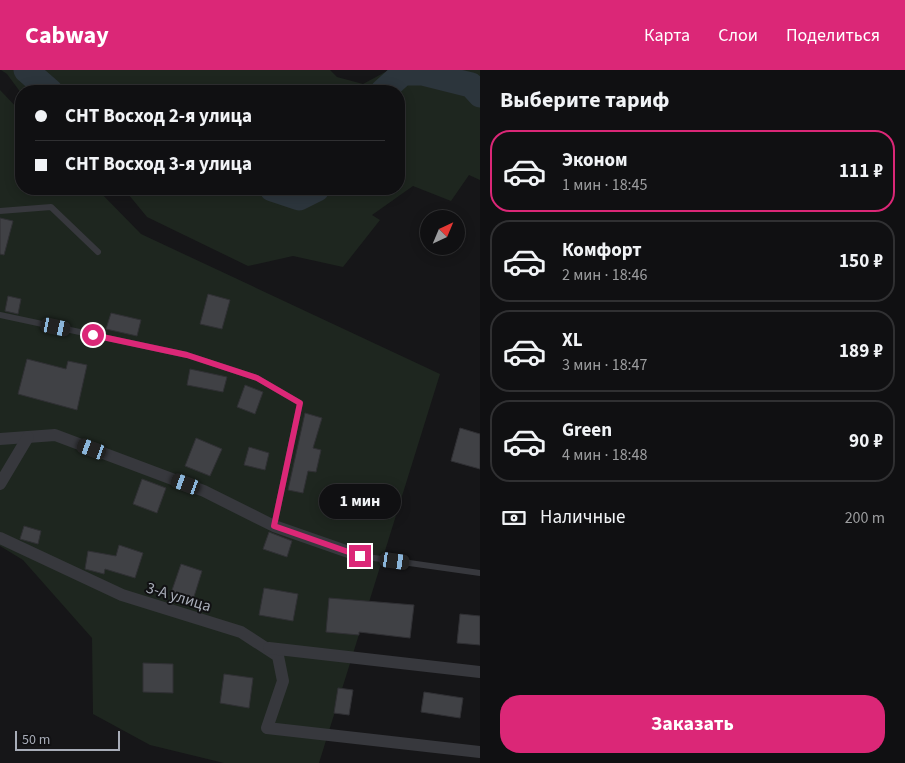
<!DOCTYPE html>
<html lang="ru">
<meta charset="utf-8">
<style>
body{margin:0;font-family:"Source Sans 3",sans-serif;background:#19191b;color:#f1f3f6;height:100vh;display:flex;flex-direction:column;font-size:19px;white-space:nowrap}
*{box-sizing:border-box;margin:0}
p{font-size:16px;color:#9c9d9f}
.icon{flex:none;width:28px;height:28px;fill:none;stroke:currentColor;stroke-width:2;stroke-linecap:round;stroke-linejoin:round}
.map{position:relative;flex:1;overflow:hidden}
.sheet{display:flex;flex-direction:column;background:#101012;width:425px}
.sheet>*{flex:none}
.banner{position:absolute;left:15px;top:15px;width:390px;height:110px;border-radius:20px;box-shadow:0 2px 12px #0003,0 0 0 1px #303032;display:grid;align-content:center;height:110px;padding:0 20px;background:#101012}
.needle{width:32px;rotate:44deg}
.tools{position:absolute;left:420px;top:140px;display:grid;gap:10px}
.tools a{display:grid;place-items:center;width:45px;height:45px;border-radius:50%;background:#101012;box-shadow:0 2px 12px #0003,0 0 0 1px #303032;font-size:25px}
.scale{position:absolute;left:15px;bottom:12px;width:105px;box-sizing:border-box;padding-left:5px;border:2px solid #a8adb8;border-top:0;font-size:14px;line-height:18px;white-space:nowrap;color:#a8adb8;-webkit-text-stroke:4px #111113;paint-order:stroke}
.end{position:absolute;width:22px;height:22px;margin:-11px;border:6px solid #db2777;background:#fff;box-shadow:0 0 0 2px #fff}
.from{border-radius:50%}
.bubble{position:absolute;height:35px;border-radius:18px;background:#101012;box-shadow:0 2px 12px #0003,0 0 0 1px #303032;font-size:16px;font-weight:700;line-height:35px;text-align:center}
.car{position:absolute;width:15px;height:30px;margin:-15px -8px;border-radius:6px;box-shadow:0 0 4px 1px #0007;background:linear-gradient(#222 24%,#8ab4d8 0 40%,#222 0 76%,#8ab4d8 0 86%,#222 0)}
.banner b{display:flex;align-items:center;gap:18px;height:48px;font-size:19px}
.banner b+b{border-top:1px solid #303032}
.banner i{width:12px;height:12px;background:#f1f3f6}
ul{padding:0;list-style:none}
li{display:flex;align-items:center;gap:15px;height:82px;margin:0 10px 8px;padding:0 10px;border:2px solid #303032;border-radius:20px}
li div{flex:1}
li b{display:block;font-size:19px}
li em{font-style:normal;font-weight:700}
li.on{border-color:#db2777}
li>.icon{width:45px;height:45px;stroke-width:1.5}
h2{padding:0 20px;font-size:22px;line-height:60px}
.pay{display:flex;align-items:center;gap:12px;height:55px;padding:0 20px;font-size:19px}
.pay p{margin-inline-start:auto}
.cta{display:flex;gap:10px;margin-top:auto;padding:10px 20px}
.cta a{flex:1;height:58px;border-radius:20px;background:#db2777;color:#fff;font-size:20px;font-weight:700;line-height:58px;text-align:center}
header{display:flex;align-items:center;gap:30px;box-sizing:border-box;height:70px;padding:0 25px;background:#db2777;color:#fff}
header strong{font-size:24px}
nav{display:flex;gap:28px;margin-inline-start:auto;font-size:18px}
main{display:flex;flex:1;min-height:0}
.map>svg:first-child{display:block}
.green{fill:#1e261f}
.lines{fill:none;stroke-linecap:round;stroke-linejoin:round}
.river{stroke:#2c353c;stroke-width:25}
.building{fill:#404145;stroke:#303034}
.lane{stroke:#37383d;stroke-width:6}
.street{stroke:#37383d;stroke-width:12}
.route{stroke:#db2777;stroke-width:6}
.labels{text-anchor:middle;stroke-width:4;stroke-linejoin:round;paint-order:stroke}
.street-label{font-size:16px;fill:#a8adb8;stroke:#111113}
</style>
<header>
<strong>Cabway</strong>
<nav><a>Карта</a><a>Слои</a><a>Поделиться</a></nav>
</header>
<main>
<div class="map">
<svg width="480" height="693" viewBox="0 0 480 693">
<rect width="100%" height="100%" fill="#161618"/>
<!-- green -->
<g class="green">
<polygon points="1,0 330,0 337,7 363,14 389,0 480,0 480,110 469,105 451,131 413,116 372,145 380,150 343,197 293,186 248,196 147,147 124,119 399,119 399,21 21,23 7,4"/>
<polygon points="0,20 21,42 21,119 97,119 141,164 440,304 319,693 224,693 150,675 93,644 92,568 23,490 0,476"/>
</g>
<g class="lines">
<!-- river -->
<g class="river">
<polyline points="26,0 50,21"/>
<polyline points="383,21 403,3 423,3 471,15 480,25"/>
<polyline points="272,119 299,128 317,119"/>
</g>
</g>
<!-- building -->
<g class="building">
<polygon points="0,148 13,151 4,185 0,184"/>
<polygon points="208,224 230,230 222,259 200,254"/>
<polygon points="8,226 21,229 18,244 5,241"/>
<polygon points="111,243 141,250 137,266 106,259"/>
<polygon points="27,289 66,299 68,291 87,295 77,340 18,324"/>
<polygon points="190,299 227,307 223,322 187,315"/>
<polygon points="245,315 263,322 255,344 237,337"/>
<polygon points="305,343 322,348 313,378 321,380 316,402 308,401 303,423 288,420"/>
<polygon points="460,358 480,364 480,399 451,391"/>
<polygon points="196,368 222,379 210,406 185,396"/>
<polygon points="249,377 269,383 265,400 244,395"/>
<polygon points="142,409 166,418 157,443 133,434"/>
<polygon points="24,456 41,461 38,474 20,469"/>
<polygon points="269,462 292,471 287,487 263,479"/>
<polygon points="119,475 143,483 135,508 105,499 104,504 85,499 88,481 116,486"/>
<polygon points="181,494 202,501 192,533 170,526"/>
<polygon points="264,518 298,524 293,551 259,545"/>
<polygon points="329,528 414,535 410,568 359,562 359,565 326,562"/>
<polygon points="460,544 480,546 480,575 457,573"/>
<polygon points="143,593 173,594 173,623 143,622"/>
<polygon points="224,604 253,608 249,638 220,633"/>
<polygon points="338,618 353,620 349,645 334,643"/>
<polygon points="424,622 463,628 460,648 421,642"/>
</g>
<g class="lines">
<!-- lane -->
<g class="lane">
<polyline points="0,141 51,137 98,182"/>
<polyline points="0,245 187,285 257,308 300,333 274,456"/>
<polyline points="360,486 480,503"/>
</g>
<!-- street -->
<g class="street">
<polyline points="0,369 55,365 204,421 274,456 360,486"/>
<polyline points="0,414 28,367"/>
<polyline points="0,468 122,525 241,562 278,586 283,611 267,658 480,682"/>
<polyline points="269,578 480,602"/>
</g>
</g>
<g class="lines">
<!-- route -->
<polyline class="route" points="93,265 187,285 257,308 300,333 274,456 360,486"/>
</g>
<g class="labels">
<!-- street labels -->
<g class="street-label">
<text transform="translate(179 526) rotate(17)" y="6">3-А улица</text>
</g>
</g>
</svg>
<div class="tools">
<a><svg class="needle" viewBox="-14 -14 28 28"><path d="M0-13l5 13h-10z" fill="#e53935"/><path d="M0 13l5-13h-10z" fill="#9c9d9f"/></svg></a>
</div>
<div class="scale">50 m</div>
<i class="end from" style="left:93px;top:265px"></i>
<i class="end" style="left:360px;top:486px"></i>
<div class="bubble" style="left:319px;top:414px;width:82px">1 мин</div>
<i class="car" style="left:56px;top:257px;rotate:102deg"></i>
<i class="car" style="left:92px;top:379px;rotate:290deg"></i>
<i class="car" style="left:186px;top:414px;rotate:290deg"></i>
<i class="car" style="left:395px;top:491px;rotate:98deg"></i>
<div class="banner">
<b><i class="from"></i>СНТ Восход 2-я улица</b>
<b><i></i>СНТ Восход 3-я улица</b>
</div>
</div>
<section class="sheet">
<h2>Выберите тариф</h2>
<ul>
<li class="on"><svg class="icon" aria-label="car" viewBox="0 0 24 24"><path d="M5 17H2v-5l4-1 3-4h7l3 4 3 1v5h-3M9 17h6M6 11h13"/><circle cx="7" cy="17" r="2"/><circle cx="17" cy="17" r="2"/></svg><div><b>Эконом</b><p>1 мин · 18:45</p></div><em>111 ₽</em></li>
<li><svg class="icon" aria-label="car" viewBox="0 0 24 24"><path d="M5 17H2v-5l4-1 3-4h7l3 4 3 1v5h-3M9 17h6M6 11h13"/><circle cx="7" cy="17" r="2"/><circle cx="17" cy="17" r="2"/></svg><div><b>Комфорт</b><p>2 мин · 18:46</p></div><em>150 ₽</em></li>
<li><svg class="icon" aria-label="car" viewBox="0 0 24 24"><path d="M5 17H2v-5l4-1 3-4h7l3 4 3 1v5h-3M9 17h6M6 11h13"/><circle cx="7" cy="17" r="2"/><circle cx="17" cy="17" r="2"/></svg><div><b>XL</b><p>3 мин · 18:47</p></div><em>189 ₽</em></li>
<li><svg class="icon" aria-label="car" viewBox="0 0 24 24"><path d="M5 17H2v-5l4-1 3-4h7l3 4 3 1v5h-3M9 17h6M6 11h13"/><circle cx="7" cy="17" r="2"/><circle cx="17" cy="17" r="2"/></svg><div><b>Green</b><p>4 мин · 18:48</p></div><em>90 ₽</em></li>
</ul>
<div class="pay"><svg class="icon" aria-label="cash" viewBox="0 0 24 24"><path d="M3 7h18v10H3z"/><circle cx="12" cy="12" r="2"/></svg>Наличные<p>200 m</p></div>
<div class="cta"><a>Заказать</a></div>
</section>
</main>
